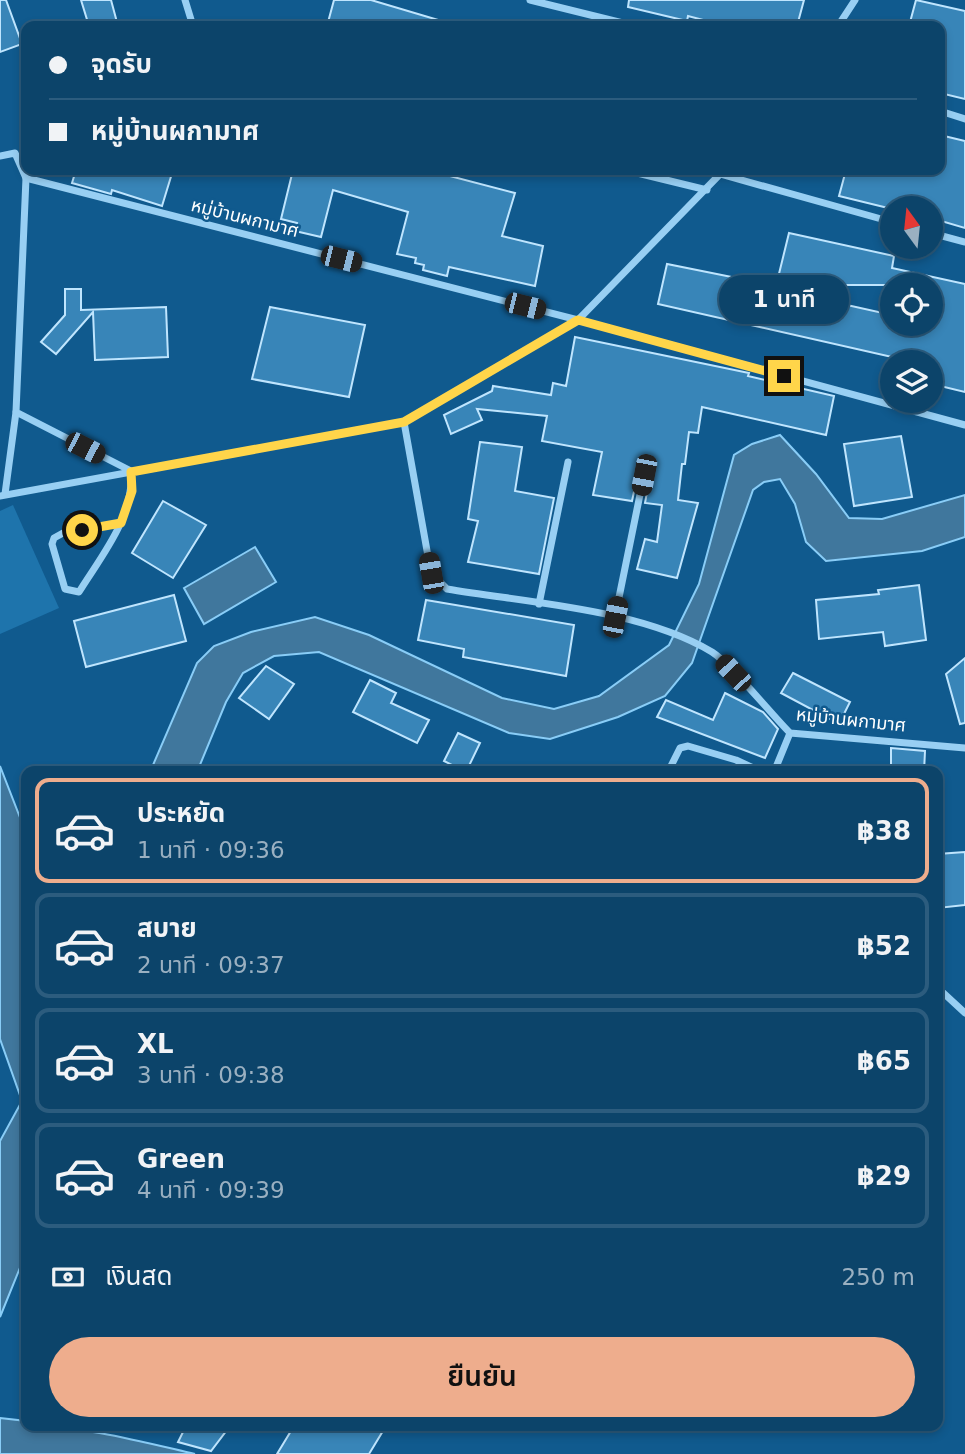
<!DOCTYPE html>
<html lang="th">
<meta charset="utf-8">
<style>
body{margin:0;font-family:"DejaVu Sans","Noto Sans Thai",sans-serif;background:#1a4e72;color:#f1f3f6;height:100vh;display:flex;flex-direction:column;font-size:26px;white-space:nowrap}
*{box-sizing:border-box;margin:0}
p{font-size:23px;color:#9ab0c1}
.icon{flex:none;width:38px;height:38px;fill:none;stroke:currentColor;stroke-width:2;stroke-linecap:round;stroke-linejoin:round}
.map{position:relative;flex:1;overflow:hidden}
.drawer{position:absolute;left:21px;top:766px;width:922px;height:665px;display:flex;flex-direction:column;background:#0c446a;border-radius:14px;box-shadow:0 4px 10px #0003,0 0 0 2px #2c5c7e}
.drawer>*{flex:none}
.hud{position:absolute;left:21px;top:21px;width:924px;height:154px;border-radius:14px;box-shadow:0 4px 10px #0003,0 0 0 2px #2c5c7e;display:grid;align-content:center;height:154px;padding:0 28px;background:#0c446a}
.needle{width:46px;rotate:345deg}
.buttons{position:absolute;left:880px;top:196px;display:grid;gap:14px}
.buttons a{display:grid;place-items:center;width:63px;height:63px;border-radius:50%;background:#0c446a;box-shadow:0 4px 10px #0003,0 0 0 2px #2c5c7e;font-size:35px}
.end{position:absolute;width:32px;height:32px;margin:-16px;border:9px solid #ffd54a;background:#111;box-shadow:0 0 0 4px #111}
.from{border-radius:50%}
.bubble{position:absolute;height:49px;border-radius:24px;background:#0c446a;box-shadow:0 4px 10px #0003,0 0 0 2px #2c5c7e;font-size:23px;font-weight:600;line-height:49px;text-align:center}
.car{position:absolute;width:21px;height:42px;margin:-21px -10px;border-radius:9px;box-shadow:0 0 5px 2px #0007;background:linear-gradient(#222 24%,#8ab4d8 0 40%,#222 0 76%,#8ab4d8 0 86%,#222 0)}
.hud b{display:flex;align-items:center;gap:24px;height:66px;font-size:26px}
.hud b+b{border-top:2px solid #2c5c7e}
.hud i{width:18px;height:18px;background:#f1f3f6}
ul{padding:12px 0 0;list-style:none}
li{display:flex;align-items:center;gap:21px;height:105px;margin:0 14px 10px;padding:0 14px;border:4px solid #2c5c7e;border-radius:14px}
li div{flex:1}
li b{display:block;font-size:26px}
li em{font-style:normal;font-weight:600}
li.active{border-color:#eead8d}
li>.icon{width:63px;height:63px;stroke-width:1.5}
.pay{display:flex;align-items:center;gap:18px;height:77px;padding:0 28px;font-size:26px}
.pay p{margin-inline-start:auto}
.action{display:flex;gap:14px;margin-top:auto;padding:14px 28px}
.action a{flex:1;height:80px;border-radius:42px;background:#eead8d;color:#111;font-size:28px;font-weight:600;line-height:80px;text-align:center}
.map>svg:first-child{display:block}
.green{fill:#1e74ac}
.water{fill:#40779d;stroke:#89cdf7;stroke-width:2}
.building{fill:#3885b8;stroke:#bfe5fe;stroke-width:2;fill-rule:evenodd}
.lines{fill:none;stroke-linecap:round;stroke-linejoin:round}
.minor{stroke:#98cff3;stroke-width:7}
.route{stroke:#ffd54a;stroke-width:9}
.labels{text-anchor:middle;stroke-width:5;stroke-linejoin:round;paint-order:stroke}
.street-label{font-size:18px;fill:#fff;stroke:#105a8e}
</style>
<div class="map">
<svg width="965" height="1454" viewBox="0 0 965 1454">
<rect width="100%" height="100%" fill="#105a8e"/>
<!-- green -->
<polygon class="green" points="13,505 59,608 0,634 0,511"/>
<!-- water -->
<g class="water">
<polygon points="780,435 816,474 849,518 882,519 965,495 965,537 922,551 826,561 806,542 795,504 780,479 764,482 753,490 692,663 665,696 618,717 550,739 509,733 319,652 274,656 243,673 226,702 197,772 150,772 197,663 214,646 251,632 315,617 369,635 502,698 554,709 599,696 669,645 699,584 734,455 752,444"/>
<polygon points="255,547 276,582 204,624 184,588"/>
<polygon points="0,766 26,833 26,1253 0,1317 0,1141 22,1101 0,1039"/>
<path d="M0,1418L26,1421V1426C84,1426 139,1441 195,1454H0Z"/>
</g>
<!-- building -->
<g class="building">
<polygon points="0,0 6,0 22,44 0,52"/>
<polygon points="81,0 111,0 118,26 89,26"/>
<polygon points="334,0 371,0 445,22 445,26 327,26"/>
<polygon points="629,0 804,0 797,26 726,26 688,16 687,21 628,7"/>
<polygon points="916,0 965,11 965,99 940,93 940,26 909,26"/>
<polygon points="940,135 965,141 965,228 931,218 931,208 888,208 839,196 846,170 940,170"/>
<polygon points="76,170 173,170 162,206 112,190 111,194 72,183"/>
<polygon points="293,170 427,170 515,193 502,236 543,246 535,286 449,267 447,276 423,270 424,265 415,263 416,258 397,254 408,212 333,190 321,237 295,231 297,223 281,219"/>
<path d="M789,233L894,256L892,268L965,284V392L932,384L937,368L931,366V362H914L658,304L667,264L776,286ZM793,285H931V324H892V315L793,293Z"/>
<polygon points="65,289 81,289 81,310 166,307 168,357 95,360 93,312 56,354 41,342 65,315"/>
<polygon points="270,307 365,325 349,397 252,379"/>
<polygon points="575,337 749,373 748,376 834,396 826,435 702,407 698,433 689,432 685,464 682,464 678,500 698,503 677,578 637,569 645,539 657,542 662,505 645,503 650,476 648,470 638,473 632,501 593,495 602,452 542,441 547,416 477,409 482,420 451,434 444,415 492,391 493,386 551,395 553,383 566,386"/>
<polygon points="901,436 912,497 854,506 844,444"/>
<polygon points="480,442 522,447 515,491 554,498 539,574 468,562 478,521 468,519"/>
<polygon points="163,501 206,525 173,578 132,553"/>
<polygon points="919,585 926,640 885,646 883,632 819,639 816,600 879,594 878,590"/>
<polygon points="174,595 186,641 86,667 74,621"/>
<polygon points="426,600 574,625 566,676 463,657 464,649 418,640"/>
<polygon points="965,658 965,723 960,724 946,674"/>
<polygon points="266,666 294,684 269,719 239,698"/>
<polygon points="793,673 850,702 839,724 781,693"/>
<polygon points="370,680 396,693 391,703 429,720 417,743 353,712"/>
<polygon points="725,693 763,712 778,729 765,758 657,717 666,700 713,720"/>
<polygon points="458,733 480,743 466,772 444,761"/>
<polygon points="891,748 925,751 924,772 891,772"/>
<polygon points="965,852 965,905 938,908 938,854"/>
<polygon points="186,1426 230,1426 211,1451 178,1442"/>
<polygon points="294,1426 386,1426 369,1454 277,1454"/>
</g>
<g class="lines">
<!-- minor -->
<g class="minor">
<polyline points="185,0 193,26"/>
<polyline points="530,0 635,26"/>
<polyline points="838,26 855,0"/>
<polyline points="940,111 965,119"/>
<polyline points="0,156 15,153 26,178 16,412 131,471"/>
<polyline points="625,170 707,190"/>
<polyline points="720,174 892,222"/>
<polyline points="26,178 578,320 965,425"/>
<polyline points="931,233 965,242"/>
<path d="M404,422L431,573L447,589C529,603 640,609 712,652C731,664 771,714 790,733L965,748"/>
<polyline points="5,494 16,412"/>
<polyline points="0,496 404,422 578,320 724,170"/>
<path d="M121,523L63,533L54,538L52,544L65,589L79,592C102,555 134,517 131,472"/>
<polyline points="539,604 568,462"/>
<polyline points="615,617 644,475"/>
<polyline points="668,772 680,748 688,746 736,760 762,772"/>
<polyline points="774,772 790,733"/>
<polyline points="938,988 965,1013"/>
</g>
</g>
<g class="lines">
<!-- route -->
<polyline class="route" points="82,530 121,523 132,491 131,472 404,422 578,320 784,376"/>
</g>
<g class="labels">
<!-- street labels -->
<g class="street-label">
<text transform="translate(245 218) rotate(14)" y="6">หมู่บ้านผกามาศ</text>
<text transform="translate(851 720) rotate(6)" y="6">หมู่บ้านผกามาศ</text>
</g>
</g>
</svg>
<div class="buttons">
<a><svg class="needle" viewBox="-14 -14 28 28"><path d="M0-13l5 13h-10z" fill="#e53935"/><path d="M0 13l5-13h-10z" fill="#9ab0c1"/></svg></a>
<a><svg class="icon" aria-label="locate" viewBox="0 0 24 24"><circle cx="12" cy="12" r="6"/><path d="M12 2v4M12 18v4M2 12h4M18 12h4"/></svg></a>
<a><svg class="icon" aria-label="layers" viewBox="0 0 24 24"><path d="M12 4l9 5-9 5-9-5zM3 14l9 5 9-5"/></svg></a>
</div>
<i class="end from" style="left:82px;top:530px"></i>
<i class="end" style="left:784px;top:376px"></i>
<div class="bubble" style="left:719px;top:275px;width:130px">1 นาที</div>
<i class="car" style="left:341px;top:259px;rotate:104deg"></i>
<i class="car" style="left:525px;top:306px;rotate:104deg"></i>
<i class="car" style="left:85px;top:448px;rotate:117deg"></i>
<i class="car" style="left:644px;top:475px;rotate:191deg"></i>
<i class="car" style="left:431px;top:573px;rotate:350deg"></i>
<i class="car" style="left:615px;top:617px;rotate:11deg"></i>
<i class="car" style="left:733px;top:673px;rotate:317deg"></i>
<div class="hud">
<b><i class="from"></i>จุดรับ</b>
<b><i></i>หมู่บ้านผกามาศ</b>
</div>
<section class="drawer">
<ul>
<li class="active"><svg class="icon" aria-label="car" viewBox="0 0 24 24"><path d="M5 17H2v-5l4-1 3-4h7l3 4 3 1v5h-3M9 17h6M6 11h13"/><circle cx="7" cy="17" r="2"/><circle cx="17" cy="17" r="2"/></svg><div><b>ประหยัด</b><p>1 นาที · 09:36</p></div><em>฿38</em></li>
<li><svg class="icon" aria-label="car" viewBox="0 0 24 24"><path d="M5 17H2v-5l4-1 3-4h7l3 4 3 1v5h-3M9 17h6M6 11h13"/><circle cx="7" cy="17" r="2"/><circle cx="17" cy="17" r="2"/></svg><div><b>สบาย</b><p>2 นาที · 09:37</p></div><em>฿52</em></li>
<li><svg class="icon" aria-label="car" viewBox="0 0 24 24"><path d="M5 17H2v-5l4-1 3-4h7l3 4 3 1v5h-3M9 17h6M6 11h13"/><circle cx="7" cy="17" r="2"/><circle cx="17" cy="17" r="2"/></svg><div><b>XL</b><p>3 นาที · 09:38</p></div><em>฿65</em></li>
<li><svg class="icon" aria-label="car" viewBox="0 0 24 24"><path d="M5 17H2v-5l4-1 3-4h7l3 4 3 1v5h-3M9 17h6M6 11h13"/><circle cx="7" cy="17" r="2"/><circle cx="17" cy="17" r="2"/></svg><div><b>Green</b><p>4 นาที · 09:39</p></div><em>฿29</em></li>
</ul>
<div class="pay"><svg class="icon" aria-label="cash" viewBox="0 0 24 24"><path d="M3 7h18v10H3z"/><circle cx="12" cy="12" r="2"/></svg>เงินสด<p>250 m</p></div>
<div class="action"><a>ยืนยัน</a></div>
</section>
</div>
